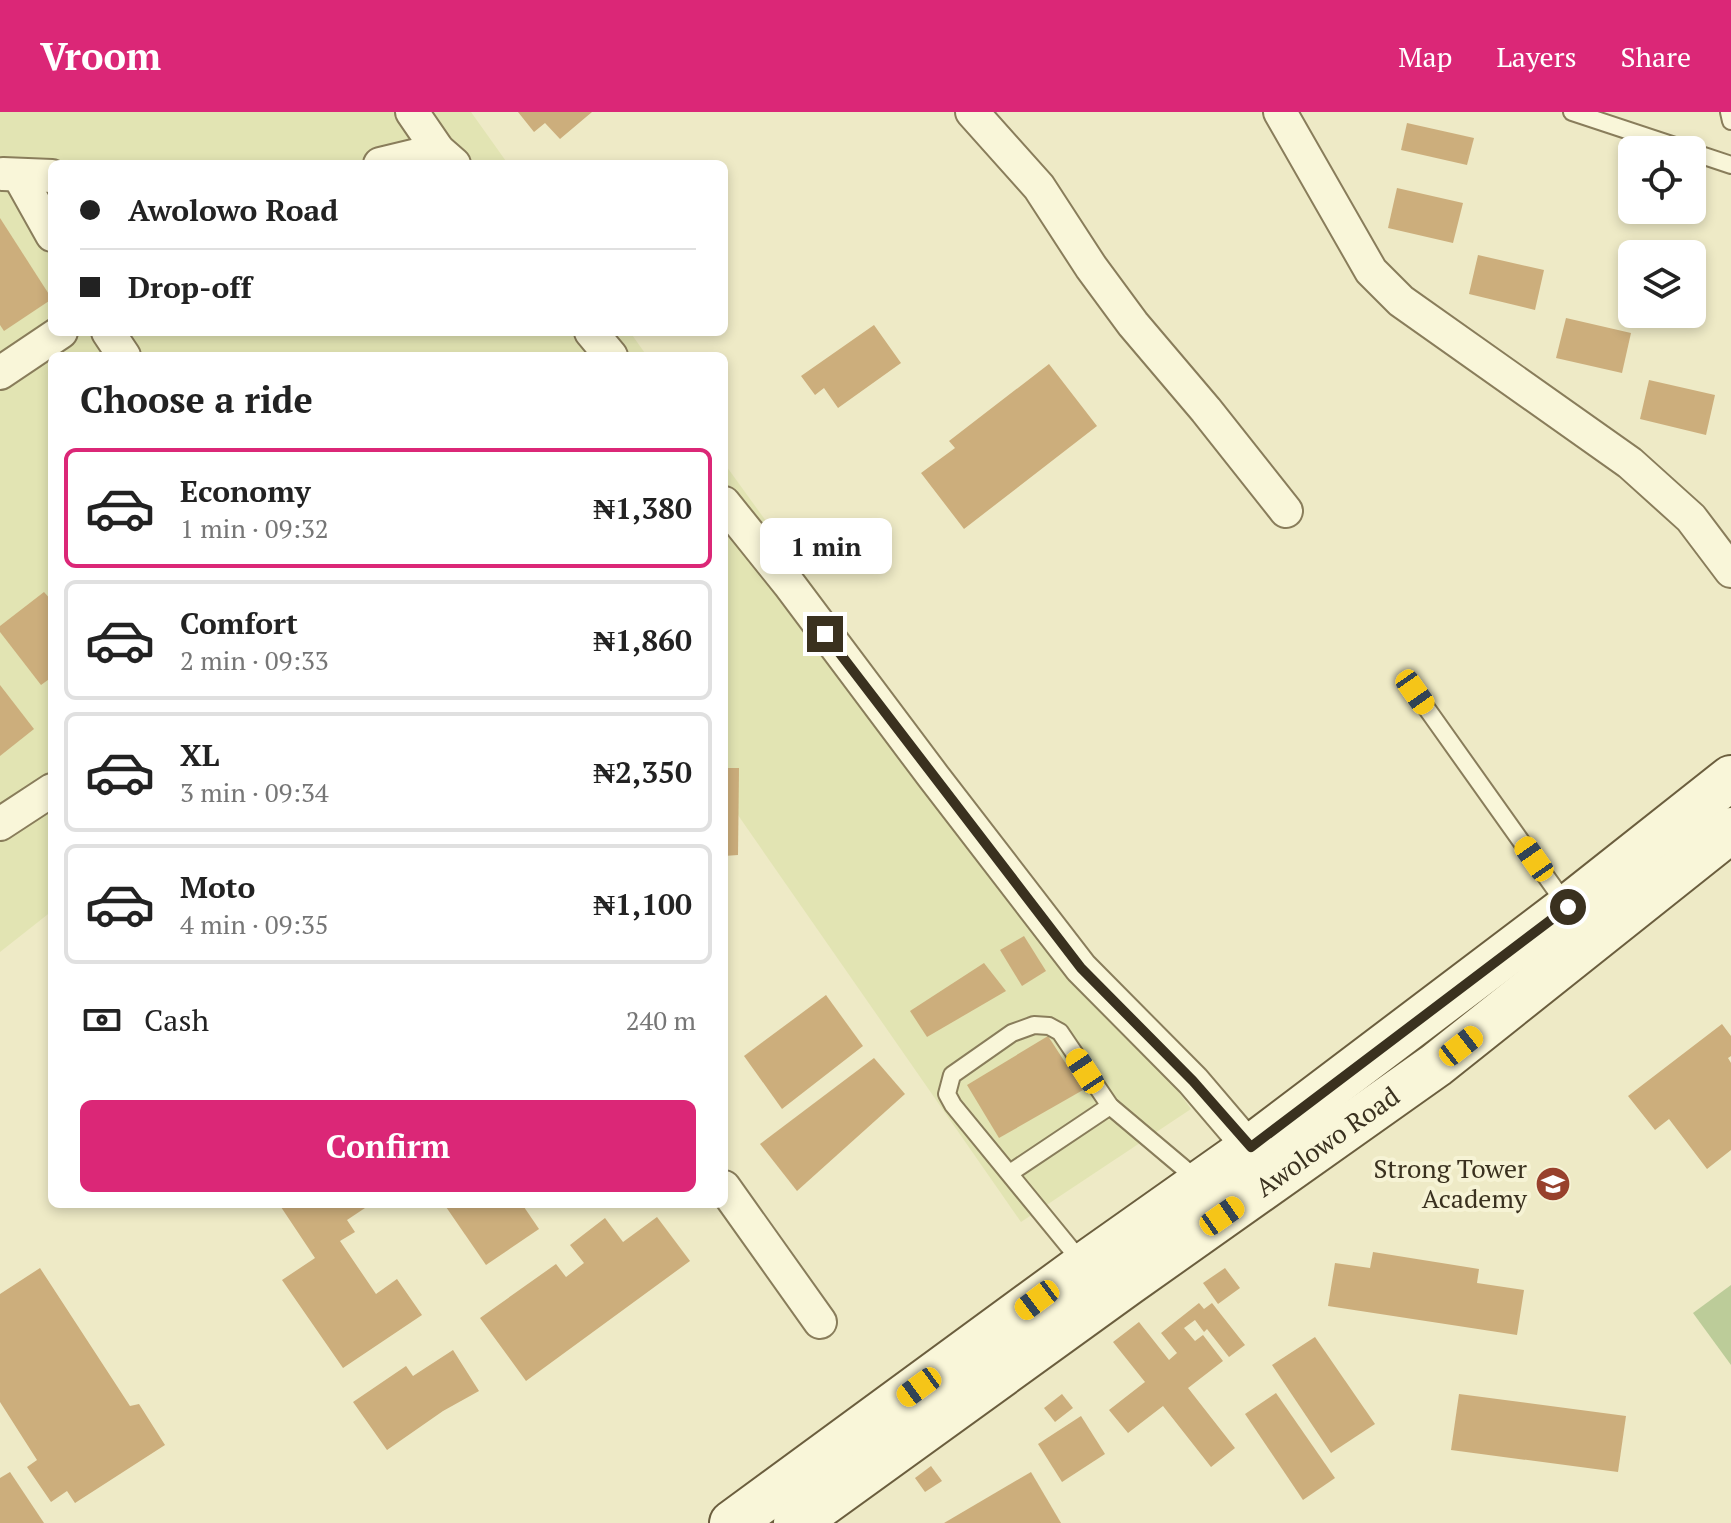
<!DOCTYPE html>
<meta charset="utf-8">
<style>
body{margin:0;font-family:"PT Serif",serif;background:#f2f2f2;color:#222;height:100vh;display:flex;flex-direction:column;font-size:30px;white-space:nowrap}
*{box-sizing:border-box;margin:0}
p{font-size:26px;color:#767676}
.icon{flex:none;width:44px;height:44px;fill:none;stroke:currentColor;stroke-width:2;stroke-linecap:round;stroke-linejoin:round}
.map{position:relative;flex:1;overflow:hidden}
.side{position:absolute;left:48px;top:240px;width:680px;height:856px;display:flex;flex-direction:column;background:#fff;border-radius:12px;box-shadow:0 4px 12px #0003}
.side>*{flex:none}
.guide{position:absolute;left:48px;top:48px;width:680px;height:176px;border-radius:12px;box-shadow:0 4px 12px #0003;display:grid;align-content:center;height:176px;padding:0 32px;background:#fff}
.tools{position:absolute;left:1618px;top:24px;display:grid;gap:16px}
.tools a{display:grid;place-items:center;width:88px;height:88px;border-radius:12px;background:#fff;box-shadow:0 4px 12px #0003;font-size:40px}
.end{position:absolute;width:36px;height:36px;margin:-18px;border:10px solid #3a311f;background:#fff;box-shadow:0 0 0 4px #fff}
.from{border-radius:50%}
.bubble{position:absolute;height:56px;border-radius:12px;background:#fff;box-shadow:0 4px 12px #0003;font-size:26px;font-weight:800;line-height:56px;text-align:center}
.car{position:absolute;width:24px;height:48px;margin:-24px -12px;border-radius:10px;box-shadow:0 0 6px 2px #0007;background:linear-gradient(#f5c518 24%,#345 0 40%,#f5c518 0 76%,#345 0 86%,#f5c518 0)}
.guide b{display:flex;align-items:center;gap:28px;height:76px;font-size:30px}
.guide b+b{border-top:2px solid #e0e0e0}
.guide i{width:20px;height:20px;background:#222}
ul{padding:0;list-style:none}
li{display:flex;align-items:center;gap:24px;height:120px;margin:0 16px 12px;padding:0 16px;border:4px solid #e0e0e0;border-radius:12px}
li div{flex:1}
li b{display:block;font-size:30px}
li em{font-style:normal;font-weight:800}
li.selected{border-color:#db2777}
li>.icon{width:72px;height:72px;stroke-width:1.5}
h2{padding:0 32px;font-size:36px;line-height:96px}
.pay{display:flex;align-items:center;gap:20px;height:88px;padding:0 32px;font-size:30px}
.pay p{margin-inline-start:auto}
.button{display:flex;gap:16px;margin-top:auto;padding:16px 32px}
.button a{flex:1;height:92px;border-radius:12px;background:#db2777;color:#fff;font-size:32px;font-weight:800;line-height:92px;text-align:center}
header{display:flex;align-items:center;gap:48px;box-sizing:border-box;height:112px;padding:0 40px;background:#db2777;color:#fff}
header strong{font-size:38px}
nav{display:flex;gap:44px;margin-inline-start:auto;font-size:28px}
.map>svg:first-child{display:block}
.farmland{fill:#e2e4b3}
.green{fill:#bccc99}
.building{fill:#ccae7c}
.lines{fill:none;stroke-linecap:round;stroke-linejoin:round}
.service-casing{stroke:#897d5b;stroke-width:20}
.minor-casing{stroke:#897d5b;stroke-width:36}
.secondary-casing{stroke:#6b5e3e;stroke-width:48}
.service{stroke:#f9f6d9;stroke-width:16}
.minor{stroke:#f9f6d9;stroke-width:32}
.secondary{stroke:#f9f6d9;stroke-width:44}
.route{stroke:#3a311f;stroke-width:10}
.labels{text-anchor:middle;stroke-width:8;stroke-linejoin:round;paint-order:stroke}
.street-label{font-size:26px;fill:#3a311f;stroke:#f6f3d5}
.poi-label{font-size:26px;fill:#3a311f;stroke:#f6f3d5;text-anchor:end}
</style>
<header>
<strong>Vroom</strong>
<nav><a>Map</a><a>Layers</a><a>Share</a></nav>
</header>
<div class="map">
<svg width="1731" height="1411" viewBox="0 0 1731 1411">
<rect width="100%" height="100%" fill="#eeeac6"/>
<!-- farmland -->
<g class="farmland">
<polygon points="0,0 471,0 508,52 52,52 52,220 630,220 647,244 52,244 52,799 0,840"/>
<polygon points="724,351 1191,997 1021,1110 724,683"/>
</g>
<!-- green -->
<polygon class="green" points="1731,1173 1731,1253 1693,1201"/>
<!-- building -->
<g class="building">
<polygon points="518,0 592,0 560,27 545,11 534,20"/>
<polygon points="1407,11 1474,26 1467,53 1401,38"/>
<polygon points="1397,76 1463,91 1453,131 1388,116"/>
<polygon points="0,106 52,187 4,219 0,213"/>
<polygon points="1478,143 1544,158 1535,198 1469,182"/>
<polygon points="1566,206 1631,221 1622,261 1556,246"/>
<polygon points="874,213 901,251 838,296 824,276 815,283 801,264"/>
<polygon points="1049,252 1097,314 964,417 921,361 955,336 949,329"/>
<polygon points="1649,268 1715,283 1706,323 1640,307"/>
<polygon points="44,480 52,489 52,565 41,573 0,520 0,514"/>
<polygon points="0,573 34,617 0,644"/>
<polygon points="724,656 739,656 738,743 724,744"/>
<polygon points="1024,824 1046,859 1022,874 1000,838"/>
<polygon points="984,851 1006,879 927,925 910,899"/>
<polygon points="826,883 863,934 782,997 744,944"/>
<polygon points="1722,912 1731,924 1731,944 1728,946 1731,951 1731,1038 1707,1057 1669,1007 1655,1018 1628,984"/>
<polygon points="1048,924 1083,978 999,1026 967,973"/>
<polygon points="874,946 905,982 797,1079 760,1032"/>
<polygon points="279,1092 371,1092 347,1108 355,1120 340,1129 376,1182 397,1167 422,1203 343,1256 282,1168 315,1146"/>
<polygon points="444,1092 522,1092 539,1117 486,1153"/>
<polygon points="657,1105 690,1149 526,1269 480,1206 556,1152 566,1165 584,1151 570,1133 605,1106 623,1130"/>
<polygon points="1373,1140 1479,1157 1477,1171 1524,1178 1517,1223 1328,1194 1335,1151 1370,1156"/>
<polygon points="40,1156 130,1294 139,1292 165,1333 75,1391 67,1379 51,1390 27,1355 37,1348 0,1290 0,1182"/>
<polygon points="1225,1156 1240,1176 1218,1192 1203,1171"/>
<polygon points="1199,1191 1204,1197 1212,1191 1245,1233 1229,1245 1207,1217 1204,1220 1195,1208 1184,1216 1195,1229 1203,1223 1223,1249 1188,1276 1235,1336 1211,1355 1163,1294 1128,1321 1109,1298 1145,1270 1113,1230 1139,1210 1169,1248 1177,1241 1161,1221"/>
<polygon points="1315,1225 1375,1312 1331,1341 1272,1253"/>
<polygon points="453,1238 479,1279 443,1299 387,1338 353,1290 406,1254 413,1264"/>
<polygon points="1276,1281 1335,1366 1303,1388 1245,1302"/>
<polygon points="1062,1282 1073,1296 1055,1310 1044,1296"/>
<polygon points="1459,1282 1626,1304 1618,1360 1451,1338"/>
<polygon points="1081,1304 1105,1342 1062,1370 1038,1332"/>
<polygon points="931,1354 942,1369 925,1380 915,1366"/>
<polygon points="10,1360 44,1411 0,1411 0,1366"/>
<polygon points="1031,1360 1061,1411 944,1411"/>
</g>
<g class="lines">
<defs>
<g id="service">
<polyline points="1572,0 1687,38"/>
<polyline points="1729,0 1731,9"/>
<polyline points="1692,40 1731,53"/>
<polyline points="1415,580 1567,794"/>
<polyline points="1010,1061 1110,994"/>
<polyline points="1084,1153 953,993 947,982 952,963 1012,921 1034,913 1049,914 1060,920 1110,994 1199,1069"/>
</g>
<g id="minor">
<polyline points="412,0 438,38 454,52"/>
<polyline points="972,0 1039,75 1091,155 1133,212 1206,298 1286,399"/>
<polyline points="1280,0 1371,159 1401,189 1630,351 1691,406 1731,459"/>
<polyline points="380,52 438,38"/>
<polyline points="3,62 52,64"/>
<polyline points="19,64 52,123"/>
<polyline points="108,220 124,244"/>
<polyline points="591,220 611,244"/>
<polyline points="0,261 61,220"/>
<polyline points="724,391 789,472 933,664 1081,856 1193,969 1263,1051"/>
<polyline points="0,712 52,678"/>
<polyline points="724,1075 820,1210"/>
</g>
<g id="secondary">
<polyline points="732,1411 1084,1153 1251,1035 1568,795 1731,666"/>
<path id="s1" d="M796,1411L1128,1171L1436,953L1731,718"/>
</g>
</defs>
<!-- service casing -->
<use href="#service" class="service-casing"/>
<!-- minor casing -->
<use href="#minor" class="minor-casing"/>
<!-- secondary casing -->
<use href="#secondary" class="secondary-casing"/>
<!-- service -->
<use href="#service" class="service"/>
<!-- minor -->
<use href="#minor" class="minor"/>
<!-- secondary -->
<use href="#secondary" class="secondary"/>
</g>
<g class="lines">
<!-- route -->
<polyline class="route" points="825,522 1081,856 1193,969 1251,1035 1568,795"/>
</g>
<!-- icons -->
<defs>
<symbol id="school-disc" viewBox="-11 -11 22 22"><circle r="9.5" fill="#98412c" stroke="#f6f3d5"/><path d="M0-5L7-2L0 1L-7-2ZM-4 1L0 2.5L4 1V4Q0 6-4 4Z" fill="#fff"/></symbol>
</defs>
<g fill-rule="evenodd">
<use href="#school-disc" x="1533" y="1052" width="40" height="40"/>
</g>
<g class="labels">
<!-- street labels -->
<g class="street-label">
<text dy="9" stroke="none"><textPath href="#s1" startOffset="654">Awolowo Road</textPath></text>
</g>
<!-- poi labels -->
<g class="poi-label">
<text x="1527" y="1066">Strong Tower<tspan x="1527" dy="30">Academy</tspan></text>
</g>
</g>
</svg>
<div class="tools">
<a><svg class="icon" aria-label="locate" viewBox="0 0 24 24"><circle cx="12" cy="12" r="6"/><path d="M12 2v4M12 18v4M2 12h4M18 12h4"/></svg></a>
<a><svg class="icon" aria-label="layers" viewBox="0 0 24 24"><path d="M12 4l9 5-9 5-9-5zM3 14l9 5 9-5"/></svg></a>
</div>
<i class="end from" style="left:1568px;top:795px"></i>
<i class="end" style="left:825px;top:522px"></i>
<div class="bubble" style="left:760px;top:406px;width:132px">1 min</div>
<i class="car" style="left:1415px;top:580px;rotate:145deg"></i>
<i class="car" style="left:1534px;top:747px;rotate:325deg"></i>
<i class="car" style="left:1461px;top:934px;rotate:52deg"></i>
<i class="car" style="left:1085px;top:959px;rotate:327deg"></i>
<i class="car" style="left:1222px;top:1104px;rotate:55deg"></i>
<i class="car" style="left:1037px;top:1188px;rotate:233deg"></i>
<i class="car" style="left:919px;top:1275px;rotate:234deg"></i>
<div class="guide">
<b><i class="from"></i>Awolowo Road</b>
<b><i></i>Drop-off</b>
</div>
<section class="side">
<h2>Choose a ride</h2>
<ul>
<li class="selected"><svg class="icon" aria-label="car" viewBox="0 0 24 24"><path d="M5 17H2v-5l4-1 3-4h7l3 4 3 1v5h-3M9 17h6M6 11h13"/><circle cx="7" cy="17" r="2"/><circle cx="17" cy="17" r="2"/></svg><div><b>Economy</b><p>1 min · 09:32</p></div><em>₦1,380</em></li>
<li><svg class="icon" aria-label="car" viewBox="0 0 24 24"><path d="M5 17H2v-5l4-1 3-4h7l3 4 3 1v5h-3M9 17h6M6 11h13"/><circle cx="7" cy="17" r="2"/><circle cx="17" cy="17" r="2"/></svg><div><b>Comfort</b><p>2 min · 09:33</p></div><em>₦1,860</em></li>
<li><svg class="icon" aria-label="car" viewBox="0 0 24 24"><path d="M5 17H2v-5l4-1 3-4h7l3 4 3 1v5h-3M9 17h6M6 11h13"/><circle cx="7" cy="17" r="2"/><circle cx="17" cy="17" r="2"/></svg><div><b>XL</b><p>3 min · 09:34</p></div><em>₦2,350</em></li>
<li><svg class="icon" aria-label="car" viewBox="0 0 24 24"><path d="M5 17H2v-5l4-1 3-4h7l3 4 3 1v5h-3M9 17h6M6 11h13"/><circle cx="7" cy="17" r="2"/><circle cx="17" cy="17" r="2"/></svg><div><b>Moto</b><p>4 min · 09:35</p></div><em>₦1,100</em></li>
</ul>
<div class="pay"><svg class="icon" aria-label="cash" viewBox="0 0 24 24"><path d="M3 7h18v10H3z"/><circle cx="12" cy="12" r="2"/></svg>Cash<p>240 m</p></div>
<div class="button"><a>Confirm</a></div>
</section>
</div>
